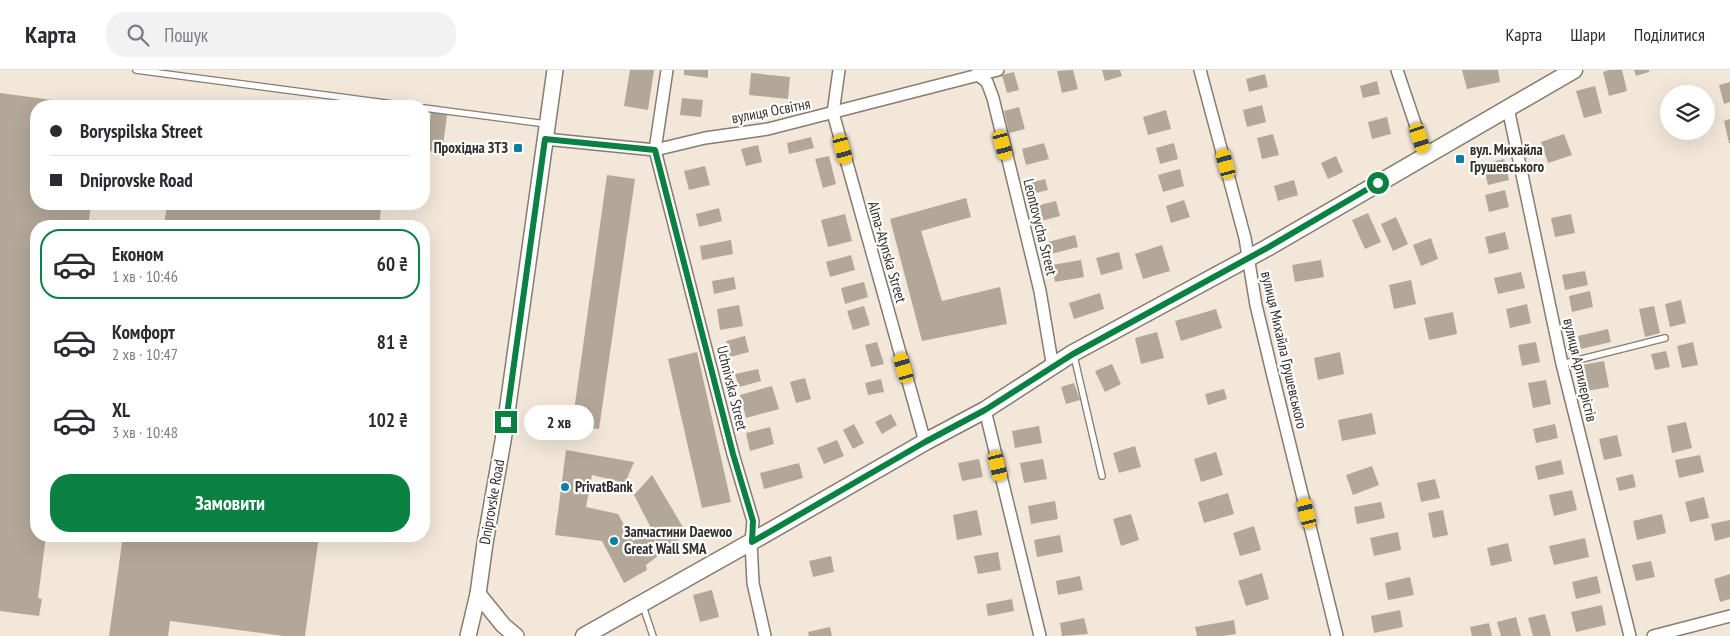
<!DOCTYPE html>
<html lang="uk">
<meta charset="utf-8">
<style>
body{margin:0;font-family:"PT Sans Narrow",sans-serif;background:#f2f2f3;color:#2b2b33;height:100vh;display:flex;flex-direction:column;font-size:19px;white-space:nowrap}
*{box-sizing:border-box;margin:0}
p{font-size:16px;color:#7c7c81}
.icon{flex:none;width:28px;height:28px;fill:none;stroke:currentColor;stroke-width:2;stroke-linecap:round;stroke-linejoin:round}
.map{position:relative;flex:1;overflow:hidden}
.side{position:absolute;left:30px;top:150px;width:400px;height:322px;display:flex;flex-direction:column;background:#fff;border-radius:20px;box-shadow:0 5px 20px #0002}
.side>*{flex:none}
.hud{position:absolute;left:30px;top:30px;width:400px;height:110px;border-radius:20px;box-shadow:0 5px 20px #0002;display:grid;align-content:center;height:110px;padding:0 20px;background:#fff}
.fabs{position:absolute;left:1660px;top:15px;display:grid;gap:10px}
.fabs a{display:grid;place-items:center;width:55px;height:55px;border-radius:50%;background:#fff;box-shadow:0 5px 20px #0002;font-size:25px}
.end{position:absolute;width:22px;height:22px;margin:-11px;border:6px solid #0b8043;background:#fff;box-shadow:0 0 0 2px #fff}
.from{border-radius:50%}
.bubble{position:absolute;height:35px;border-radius:18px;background:#fff;box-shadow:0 5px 20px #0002;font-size:16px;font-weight:800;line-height:35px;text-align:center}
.car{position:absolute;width:15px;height:30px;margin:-15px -8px;border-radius:6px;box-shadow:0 0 4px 1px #0007;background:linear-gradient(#f5c518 24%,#345 0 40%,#f5c518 0 76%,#345 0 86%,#f5c518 0)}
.hud b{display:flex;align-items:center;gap:18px;height:48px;font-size:19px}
.hud b+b{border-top:1px solid #e1e1e2}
.hud i{width:12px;height:12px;background:#2b2b33}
ul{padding:9px 0 0;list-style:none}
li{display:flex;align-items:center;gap:15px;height:70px;margin:0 10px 8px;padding:0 10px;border:2px solid transparent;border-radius:20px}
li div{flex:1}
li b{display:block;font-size:19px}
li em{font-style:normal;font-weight:800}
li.selected{border-color:#0b8043}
li>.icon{width:45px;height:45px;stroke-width:1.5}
.cta{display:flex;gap:10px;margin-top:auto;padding:10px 20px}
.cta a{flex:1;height:58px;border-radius:20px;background:#0b8043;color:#fff;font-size:20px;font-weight:800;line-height:58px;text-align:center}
header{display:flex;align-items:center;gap:30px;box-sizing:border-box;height:70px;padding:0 25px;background:#fff;border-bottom:1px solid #e1e1e2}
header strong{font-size:24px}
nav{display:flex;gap:28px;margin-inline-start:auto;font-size:18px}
.search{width:350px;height:45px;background:#f2f2f3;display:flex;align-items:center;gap:12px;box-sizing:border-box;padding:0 18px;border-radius:20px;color:#7c7c81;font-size:19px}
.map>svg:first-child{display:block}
.building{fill:#b2a799}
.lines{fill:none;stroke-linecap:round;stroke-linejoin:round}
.service-casing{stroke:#867c6f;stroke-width:8}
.minor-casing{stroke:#867c6f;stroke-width:14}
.tertiary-casing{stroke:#867c6f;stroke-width:18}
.secondary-casing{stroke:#867c6f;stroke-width:19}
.service{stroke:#fff;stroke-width:5.5}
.minor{stroke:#fff;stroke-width:11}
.tertiary{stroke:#fff;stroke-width:15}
.secondary{stroke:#fff;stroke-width:16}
.route{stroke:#0b8043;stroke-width:6}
.poi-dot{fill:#097fa6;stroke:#fff;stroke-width:2}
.labels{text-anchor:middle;stroke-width:4.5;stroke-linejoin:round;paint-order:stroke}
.street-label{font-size:15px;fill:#35302b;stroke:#fff}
.poi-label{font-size:15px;font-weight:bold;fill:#35302b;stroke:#fff;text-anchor:start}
</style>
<header>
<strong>Карта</strong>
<div class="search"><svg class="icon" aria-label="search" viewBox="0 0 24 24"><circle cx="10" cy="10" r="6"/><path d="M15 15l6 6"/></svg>Пошук</div>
<nav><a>Карта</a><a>Шари</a><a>Поділитися</a></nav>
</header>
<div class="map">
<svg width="1730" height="566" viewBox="0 0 1730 566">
<rect width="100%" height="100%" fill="#f2e7d9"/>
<!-- building -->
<g class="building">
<polygon points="630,0 654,0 648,40 624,36"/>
<polygon points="684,0 708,0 708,8 684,5"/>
<polygon points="1073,0 1078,19 1062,23 1057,1"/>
<polygon points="1102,0 1120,0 1122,6 1105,11"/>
<polygon points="1462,0 1498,0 1500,12 1467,19"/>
<polygon points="1609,0 1622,0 1627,21 1609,26 1603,2"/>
<polygon points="1634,0 1649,0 1649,2 1636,6"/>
<polygon points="1014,2 1019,20 1007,23 1002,5"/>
<polygon points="751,3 790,7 788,29 749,25"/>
<polygon points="1265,4 1268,17 1249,22 1246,9"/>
<polygon points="1377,11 1380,24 1363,28 1360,16"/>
<polygon points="1730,12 1730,32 1724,34 1719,15"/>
<polygon points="1595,16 1602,43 1584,48 1576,21"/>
<polygon points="0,23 90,35 36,36 36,134 91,134 89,150 113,153 113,156 36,156 36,466 46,466 38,528 42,529 39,546 0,541"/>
<polygon points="682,28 703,30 701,47 680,45"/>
<polygon points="1262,35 1266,52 1247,57 1243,40"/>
<polygon points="432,36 448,38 442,83 424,80 426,49 430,49"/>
<polygon points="1019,37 1025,59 1009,63 1004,41"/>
<polygon points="1166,40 1171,59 1148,65 1143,47"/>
<polygon points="1387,47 1391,64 1372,69 1368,52"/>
<polygon points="1730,49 1730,73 1729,73 1724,51"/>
<polygon points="1273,64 1279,85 1262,89 1257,68"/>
<polygon points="1564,64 1572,85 1548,93 1541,72"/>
<polygon points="811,67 814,78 789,84 787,73"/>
<polygon points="1044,73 1049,89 1026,95 1022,79"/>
<polygon points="1174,73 1178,89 1160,94 1156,78"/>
<polygon points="758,75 762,92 746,96 741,79"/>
<polygon points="829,86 836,114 823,118 815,89"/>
<polygon points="1336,86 1343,102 1328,109 1321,93"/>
<polygon points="1504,89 1509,110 1488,115 1483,94"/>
<polygon points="705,96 710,115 689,120 684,101"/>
<polygon points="1180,99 1184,116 1163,122 1158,105"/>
<polygon points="607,105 635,109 599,359 572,355"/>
<polygon points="1045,109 1048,120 1032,124 1029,113"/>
<polygon points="1294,110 1298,125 1278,131 1274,116"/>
<polygon points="1505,120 1509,137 1489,142 1485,125"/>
<polygon points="966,128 971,147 921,161 942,231 1000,217 1007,254 922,271 890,149"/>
<polygon points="1184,130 1190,147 1171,153 1166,136"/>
<polygon points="1056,131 1060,146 1041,151 1036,136"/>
<polygon points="167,134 364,134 363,136 381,138 379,156 164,156"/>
<polygon points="719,138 722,151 699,157 696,144"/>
<polygon points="1368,143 1381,172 1365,179 1352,150"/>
<polygon points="845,144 852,171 828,177 821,150"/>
<polygon points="1571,144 1575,163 1555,167 1551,148"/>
<polygon points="1396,147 1408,174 1393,181 1381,154"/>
<polygon points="1505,162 1509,179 1489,184 1485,167"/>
<polygon points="1075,165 1078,177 1051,184 1048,172"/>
<polygon points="1431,168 1438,189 1421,196 1413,175"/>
<polygon points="731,170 733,184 702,190 700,176"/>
<polygon points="1162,175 1170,201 1143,209 1135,184"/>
<polygon points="1119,182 1123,199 1101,205 1096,188"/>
<polygon points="851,185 855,200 830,207 826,192"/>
<polygon points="1081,190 1084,207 1055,212 1052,195"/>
<polygon points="1321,190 1324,207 1295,212 1292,195"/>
<polygon points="1585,201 1588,215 1565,220 1562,205"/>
<polygon points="1521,202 1525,218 1498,224 1494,208"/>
<polygon points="734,207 736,219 714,224 712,211"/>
<polygon points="1411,210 1416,234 1394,239 1389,215"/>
<polygon points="864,212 868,227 845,234 841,218"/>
<polygon points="1590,221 1593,237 1572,242 1569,226"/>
<polygon points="1100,223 1104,239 1074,249 1069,233"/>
<polygon points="1681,230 1686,253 1670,257 1665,234"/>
<polygon points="1527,234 1531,253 1510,258 1506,239"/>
<polygon points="739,235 743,256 720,260 717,239"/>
<polygon points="864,236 870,255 853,260 847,241"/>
<polygon points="1654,236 1660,263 1645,267 1639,239"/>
<polygon points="1216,239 1222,258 1181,271 1175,251"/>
<polygon points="1453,242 1457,264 1429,270 1424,248"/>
<polygon points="1608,259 1611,272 1581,279 1578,266"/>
<polygon points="1157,262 1164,288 1141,294 1135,268"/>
<polygon points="745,266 749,282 730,287 726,271"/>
<polygon points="877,272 884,294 871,297 865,275"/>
<polygon points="1536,272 1540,292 1522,296 1518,275"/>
<polygon points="1693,272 1698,295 1682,298 1677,276"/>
<polygon points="1666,281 1670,297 1655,300 1651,284"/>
<polygon points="697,282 731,432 702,438 668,289"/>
<polygon points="1340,282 1344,304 1318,310 1314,288"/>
<polygon points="1604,291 1609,317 1587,321 1582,295"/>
<polygon points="1112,294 1121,314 1105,322 1095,301"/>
<polygon points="758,299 761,311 739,317 735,304"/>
<polygon points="805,308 811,329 796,333 790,312"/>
<polygon points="881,309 884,322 868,325 865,313"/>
<polygon points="1546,310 1551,334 1533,338 1528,313"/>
<polygon points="1074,313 1080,330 1066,334 1061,317"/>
<polygon points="772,316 779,339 746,348 740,325"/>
<polygon points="1224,319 1227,329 1208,335 1205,324"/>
<polygon points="1372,343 1376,364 1342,371 1338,350"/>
<polygon points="891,344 897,355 882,364 875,352"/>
<polygon points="1686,352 1692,378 1672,383 1667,356"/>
<polygon points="854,354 864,373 853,379 843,360"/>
<polygon points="1555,354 1558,368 1536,373 1533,359"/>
<polygon points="1039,356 1042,373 1015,378 1012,361"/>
<polygon points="770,357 774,374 750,381 746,363"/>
<polygon points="1617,365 1622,386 1604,390 1599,369"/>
<polygon points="837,370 844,386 824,394 817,378"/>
<polygon points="1135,376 1141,397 1119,403 1113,383"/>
<polygon points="566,380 634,392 625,413 592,405 586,437 618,444 633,471 651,458 634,425 652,405 687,464 646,495 647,500 624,513 602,471 555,465"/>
<polygon points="1216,382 1223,405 1201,412 1194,389"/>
<polygon points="1700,385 1704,402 1679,408 1675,390"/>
<polygon points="979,389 983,407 962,411 958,393"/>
<polygon points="1043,389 1047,409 1024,413 1020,393"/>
<polygon points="1561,390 1564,404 1538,410 1535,396"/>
<polygon points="799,393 803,408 764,419 760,403"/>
<polygon points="1372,396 1379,415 1353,425 1346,405"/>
<polygon points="1633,404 1636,417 1619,421 1616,408"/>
<polygon points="1435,409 1440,428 1421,432 1417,413"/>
<polygon points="1572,420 1577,440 1554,446 1549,425"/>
<polygon points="1228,423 1234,444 1204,453 1198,432"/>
<polygon points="1704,427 1709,448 1690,452 1685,432"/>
<polygon points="1055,431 1058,449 1031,454 1028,436"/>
<polygon points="1381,432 1385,448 1357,454 1354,437"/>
<polygon points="977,440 982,465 957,470 953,445"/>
<polygon points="1443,440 1448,465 1433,468 1428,443"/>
<polygon points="1131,444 1139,470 1121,476 1113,449"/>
<polygon points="1662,444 1666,463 1637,470 1633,451"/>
<polygon points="1730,450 1730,467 1715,471 1711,454"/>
<polygon points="1254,456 1261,480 1240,486 1233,463"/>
<polygon points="1398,462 1401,480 1374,486 1370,468"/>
<polygon points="1060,465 1063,482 1037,487 1034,470"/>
<polygon points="123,466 319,466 305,566 284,566 170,551 168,566 109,566"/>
<polygon points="1585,468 1589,487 1554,495 1549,476"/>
<polygon points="1508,473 1512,491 1491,496 1487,478"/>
<polygon points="998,482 1001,500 978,504 974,486"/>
<polygon points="831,486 834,502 813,507 809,491"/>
<polygon points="1651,491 1655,507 1636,511 1632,495"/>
<polygon points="1262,503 1269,529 1246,536 1238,511"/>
<polygon points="1730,504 1730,529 1720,532 1714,509"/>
<polygon points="1080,506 1083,520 1058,525 1056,511"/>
<polygon points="1597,506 1601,523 1576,529 1572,512"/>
<polygon points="1410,507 1414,525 1388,530 1385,513"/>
<polygon points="712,520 719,547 700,552 693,525"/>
<polygon points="1012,529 1014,541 988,546 986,534"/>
<polygon points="1602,535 1606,555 1576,562 1571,542"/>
<polygon points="1400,540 1403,557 1374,563 1371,546"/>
<polygon points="1545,544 1551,566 1533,566 1528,548"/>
<polygon points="1516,547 1521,566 1501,566 1497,552"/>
<polygon points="1084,548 1088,564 1062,566 1060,553"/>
<polygon points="1234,550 1236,564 1223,566 1197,566 1195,557"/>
<polygon points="1489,553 1492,566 1472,566 1470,557"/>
<polygon points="830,557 832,566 809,566 808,562"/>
</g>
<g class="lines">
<defs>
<g id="service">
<polyline points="136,0 408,36"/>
<polyline points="424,38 546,54"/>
<polyline points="1074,286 1102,406"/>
<polyline points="1562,294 1665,268"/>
<polyline points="643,536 653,566"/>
</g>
<g id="minor">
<polyline points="667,0 655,80 733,384 753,451 751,472 753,513 765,566"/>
<polyline points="839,0 833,43 925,372"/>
<polyline points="978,0 978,5 987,12 993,28 1040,221 1053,298"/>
<polyline points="1200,0 1245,168 1256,235 1272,302 1337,566"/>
<polyline points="1397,0 1426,86"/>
<polyline points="1508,38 1562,294 1630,566"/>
<polyline points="545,69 655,80 705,68 768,59 998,0"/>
<polyline points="985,340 1040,566"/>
<polyline points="1653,566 1730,546"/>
</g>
<g id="tertiary">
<polyline points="478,524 503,555 516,566"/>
<polyline points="468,566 478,524 485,473 503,371 555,0"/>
</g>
<polyline id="secondary" points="584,566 751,472 925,372 985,340 1073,283 1267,178 1574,0"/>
</defs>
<!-- service casing -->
<use href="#service" class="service-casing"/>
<!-- minor casing -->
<use href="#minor" class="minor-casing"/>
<!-- tertiary casing -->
<use href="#tertiary" class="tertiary-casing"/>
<!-- secondary casing -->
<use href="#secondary" class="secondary-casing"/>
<!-- service -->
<use href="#service" class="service"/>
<!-- minor -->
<use href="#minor" class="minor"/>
<!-- tertiary -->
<use href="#tertiary" class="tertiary"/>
<!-- secondary -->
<use href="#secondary" class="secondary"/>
</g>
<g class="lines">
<!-- route -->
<polyline class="route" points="506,352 545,69 655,80 733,384 753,451 752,472 925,372 985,340 1073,284 1267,178 1378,113"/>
</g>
<!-- markers -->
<g class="poi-dot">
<rect x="513" y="73" width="10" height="10" rx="2.5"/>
<rect x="1455" y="84" width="10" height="10" rx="2.5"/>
<circle cx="565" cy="417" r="5"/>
<circle cx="614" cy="471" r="5"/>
</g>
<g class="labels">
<!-- street labels -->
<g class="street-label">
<text transform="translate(771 41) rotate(-11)" y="5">вулиця Освітня</text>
<text transform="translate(1040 157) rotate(76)" y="5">Leontovycha Street</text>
<text transform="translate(887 182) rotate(74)" y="5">Alma-Atynska Street</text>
<text transform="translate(1284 280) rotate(77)" y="5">вулиця Михайла Грушевського</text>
<text transform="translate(1580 300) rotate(77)" y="5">вулиця Артилерістів</text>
<text transform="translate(732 318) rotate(76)" y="5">Uchnivska Street</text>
<text transform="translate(492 432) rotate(-80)" y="5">Dniprovske Road</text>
</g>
<!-- poi labels -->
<g class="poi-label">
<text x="508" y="83" text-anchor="end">Прохідна ЗТЗ</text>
<text x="1470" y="85">вул. Михайла<tspan x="1470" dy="17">Грушевського</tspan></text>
<text x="575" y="422">PrivatBank</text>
<text x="624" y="467">Запчастини Daewoo<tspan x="624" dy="17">Great Wall SMA</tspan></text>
</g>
</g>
</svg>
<div class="fabs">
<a><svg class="icon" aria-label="layers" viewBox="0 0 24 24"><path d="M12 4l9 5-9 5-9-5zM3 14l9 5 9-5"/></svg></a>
</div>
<i class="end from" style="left:1378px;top:113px"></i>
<i class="end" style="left:506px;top:352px"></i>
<div class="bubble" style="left:524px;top:335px;width:70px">2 хв</div>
<i class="car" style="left:1420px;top:68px;rotate:162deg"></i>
<i class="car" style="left:1003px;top:75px;rotate:165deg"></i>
<i class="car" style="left:843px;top:79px;rotate:165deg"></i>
<i class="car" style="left:1226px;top:94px;rotate:345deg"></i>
<i class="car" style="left:904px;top:298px;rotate:344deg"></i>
<i class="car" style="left:998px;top:396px;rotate:167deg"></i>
<i class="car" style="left:1307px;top:443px;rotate:346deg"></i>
<div class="hud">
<b><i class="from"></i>Boryspilska Street</b>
<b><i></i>Dniprovske Road</b>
</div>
<section class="side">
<ul>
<li class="selected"><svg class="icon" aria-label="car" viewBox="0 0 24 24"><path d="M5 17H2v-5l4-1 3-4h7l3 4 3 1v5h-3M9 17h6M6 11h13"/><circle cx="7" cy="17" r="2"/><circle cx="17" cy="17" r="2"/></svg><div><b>Економ</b><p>1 хв · 10:46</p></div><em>60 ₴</em></li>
<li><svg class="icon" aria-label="car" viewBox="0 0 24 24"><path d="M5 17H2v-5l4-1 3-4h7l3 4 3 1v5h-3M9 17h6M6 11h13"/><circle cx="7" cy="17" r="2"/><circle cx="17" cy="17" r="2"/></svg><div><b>Комфорт</b><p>2 хв · 10:47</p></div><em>81 ₴</em></li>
<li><svg class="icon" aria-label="car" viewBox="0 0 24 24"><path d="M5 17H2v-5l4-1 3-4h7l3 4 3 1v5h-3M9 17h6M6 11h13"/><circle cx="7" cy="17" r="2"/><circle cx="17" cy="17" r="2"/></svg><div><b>XL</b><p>3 хв · 10:48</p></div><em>102 ₴</em></li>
</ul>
<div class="cta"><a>Замовити</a></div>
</section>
</div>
